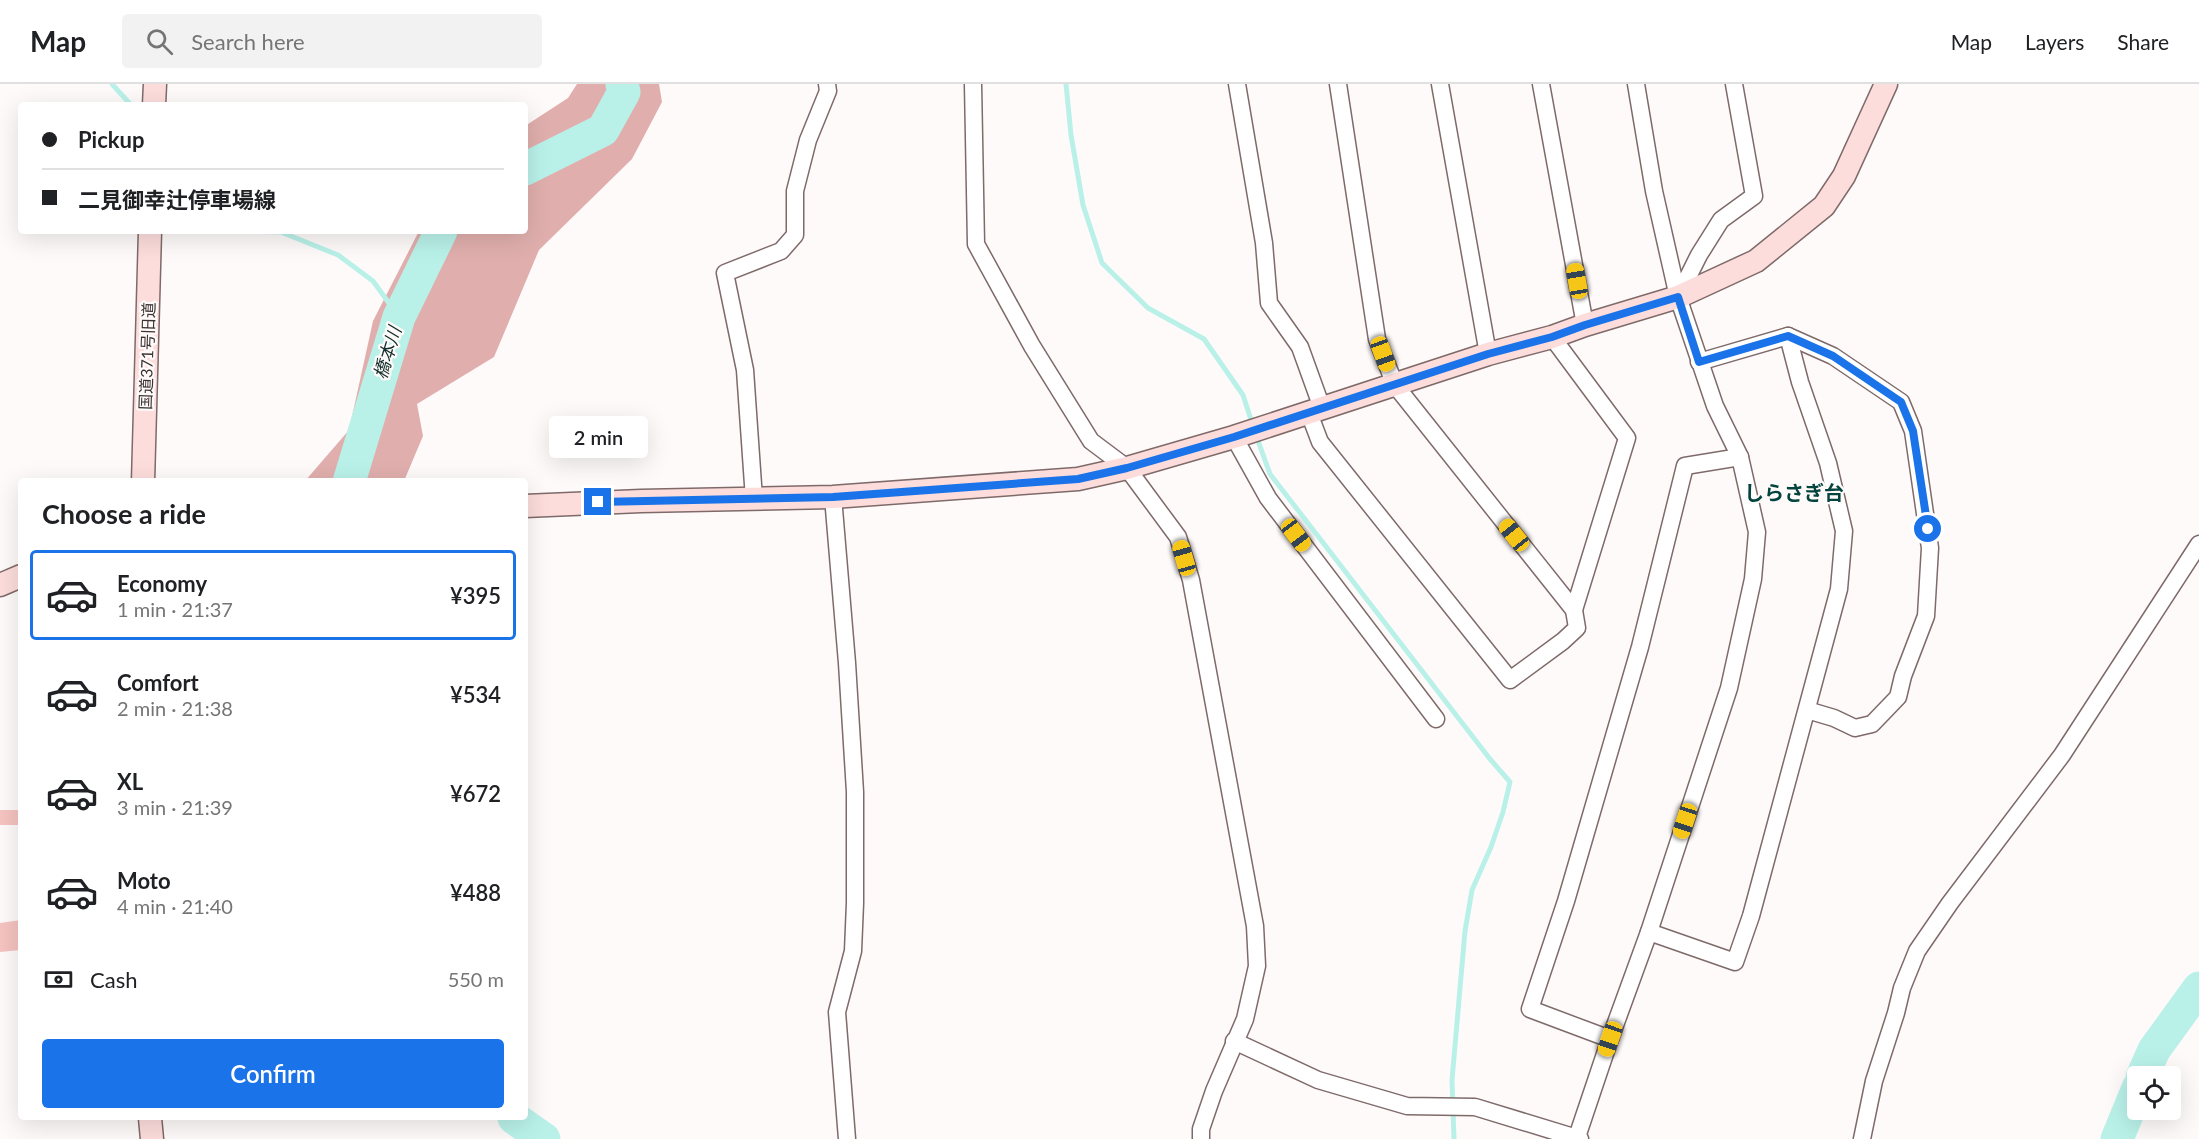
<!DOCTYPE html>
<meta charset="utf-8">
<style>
body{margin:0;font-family:Lato,"Noto Sans JP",sans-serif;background:#f2f2f2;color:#202124;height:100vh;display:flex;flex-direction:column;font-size:22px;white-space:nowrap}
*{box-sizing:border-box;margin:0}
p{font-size:20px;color:#757577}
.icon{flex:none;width:33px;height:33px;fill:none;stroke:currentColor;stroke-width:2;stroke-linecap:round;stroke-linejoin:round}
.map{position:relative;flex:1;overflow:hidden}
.side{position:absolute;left:18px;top:394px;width:510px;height:642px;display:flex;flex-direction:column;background:#fff;border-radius:6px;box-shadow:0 6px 24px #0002}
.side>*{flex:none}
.hud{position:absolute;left:18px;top:18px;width:510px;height:132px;border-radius:6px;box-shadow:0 6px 24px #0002;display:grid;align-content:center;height:132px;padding:0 24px;background:#fff}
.buttons{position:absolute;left:2127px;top:982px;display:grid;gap:12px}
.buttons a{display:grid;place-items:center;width:54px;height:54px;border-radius:6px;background:#fff;box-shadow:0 6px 24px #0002;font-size:30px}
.end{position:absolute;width:27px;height:27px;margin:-14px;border:8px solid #1a73e8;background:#fff;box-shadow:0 0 0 3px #fff}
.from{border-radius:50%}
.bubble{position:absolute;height:42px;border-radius:6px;background:#fff;box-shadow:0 6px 24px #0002;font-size:20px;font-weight:600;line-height:42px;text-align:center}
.car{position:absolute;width:18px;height:36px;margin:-18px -9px;border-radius:8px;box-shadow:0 0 4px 2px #0007;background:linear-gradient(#f5c518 24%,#345 0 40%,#f5c518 0 76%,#345 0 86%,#f5c518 0)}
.hud b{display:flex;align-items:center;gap:21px;height:57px;font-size:22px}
.hud b+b{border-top:2px solid #e0e0e0}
.hud i{width:15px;height:15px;background:#202124}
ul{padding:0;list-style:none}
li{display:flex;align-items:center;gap:18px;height:90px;margin:0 12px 9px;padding:0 12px;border:3px solid transparent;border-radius:6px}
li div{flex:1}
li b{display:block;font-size:22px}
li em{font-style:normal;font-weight:600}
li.selected{border-color:#1a73e8}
li>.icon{width:54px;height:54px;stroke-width:1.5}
h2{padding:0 24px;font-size:27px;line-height:72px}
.pay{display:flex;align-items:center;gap:15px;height:66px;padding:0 24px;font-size:22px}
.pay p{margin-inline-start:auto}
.primary-button{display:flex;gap:12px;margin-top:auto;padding:12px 24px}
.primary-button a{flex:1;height:69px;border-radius:6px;background:#1a73e8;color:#fff;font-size:24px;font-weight:600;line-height:69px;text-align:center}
header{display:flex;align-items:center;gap:36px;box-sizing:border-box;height:84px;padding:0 30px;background:#fff;border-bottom:2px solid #e0e0e0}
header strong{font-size:28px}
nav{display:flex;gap:33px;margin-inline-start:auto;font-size:21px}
.search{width:420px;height:54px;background:#f2f2f2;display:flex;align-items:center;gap:15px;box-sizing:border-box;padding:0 21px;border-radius:6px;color:#757577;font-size:22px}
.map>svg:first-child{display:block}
.forest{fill:#e0afad}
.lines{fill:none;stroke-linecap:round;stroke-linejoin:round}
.stream{stroke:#b9f1e9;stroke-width:5}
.river{stroke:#b9f1e9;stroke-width:33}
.building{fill:#f5c3c0}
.street-casing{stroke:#7e6a69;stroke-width:19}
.secondary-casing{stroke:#7e6a69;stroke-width:25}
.street{stroke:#fff;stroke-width:16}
.secondary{stroke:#fcdddc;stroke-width:22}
.route{stroke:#1a73e8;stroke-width:8}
.labels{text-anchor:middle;stroke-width:4.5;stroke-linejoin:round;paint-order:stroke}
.street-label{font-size:16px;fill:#3b3231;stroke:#fffafa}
.water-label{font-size:18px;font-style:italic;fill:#122f2b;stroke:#fffafa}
.quarter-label{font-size:20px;font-weight:bold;fill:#02443e;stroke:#fffafa}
</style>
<header>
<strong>Map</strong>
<div class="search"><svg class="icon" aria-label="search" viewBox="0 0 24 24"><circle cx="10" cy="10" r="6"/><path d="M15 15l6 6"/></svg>Search here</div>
<nav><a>Map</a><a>Layers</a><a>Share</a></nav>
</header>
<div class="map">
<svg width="2199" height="1055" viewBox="0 0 2199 1055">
<rect width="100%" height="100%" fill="#fffafa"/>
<!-- forest -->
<polygon class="forest" points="577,0 659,0 662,18 632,75 539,166 494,273 417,320 423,352 404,397 305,397 349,346 373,237 419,147 525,147 525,42 568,14"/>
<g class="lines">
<!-- stream -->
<g class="stream">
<polyline points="112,0 131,21"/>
<polyline points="1066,0 1071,51 1083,121 1102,179 1148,224 1204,255 1243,311 1253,342"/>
<polyline points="240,147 281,148 338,171 373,197 399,233"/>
<polyline points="1256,351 1270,390 1490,675 1510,698 1503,728 1491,763 1472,806 1465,847 1452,996 1454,1055"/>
</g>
<!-- river -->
<g class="river">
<polyline points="525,85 603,46 624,8 622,0"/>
<polyline points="349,398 399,233 441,147"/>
<polyline points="2142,993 2154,966 2199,904"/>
<polyline points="514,1034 544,1055"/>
<polyline points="2117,1055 2138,1004"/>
</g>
</g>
<!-- building -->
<g class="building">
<rect x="0" y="726" width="21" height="15"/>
<polygon points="21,836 21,866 0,868 0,839"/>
</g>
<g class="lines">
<defs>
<g id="street">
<polyline points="973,0 976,160 1032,262 1091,357 1127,384 1178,453 1191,496 1255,842 1257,882 1245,935 1214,1007 1201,1045 1201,1055"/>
<polyline points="1237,0 1264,159 1269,219 1300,263 1322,324"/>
<polyline points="1338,0 1377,255 1395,301 1574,526 1627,354 1552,253"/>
<polyline points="1440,0 1488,270"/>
<polyline points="1541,0 1585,241"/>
<polyline points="1678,213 1699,171 1721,136 1754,112 1734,0"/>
<polyline points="1699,278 1788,252 1833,272 1901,318 1913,347 1930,464 1926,532 1903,592 1898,613 1872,640 1855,644 1834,634 1807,626"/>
<polyline points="1309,329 1320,358 1510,596 1563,557 1577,544 1574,526"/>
<polyline points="1234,353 1268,414 1436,635"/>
<polyline points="833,413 847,579 855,708 855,819 853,867 837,928 847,1055"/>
<polyline points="754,415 745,286 725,189 781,167 795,151 795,107 808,56 828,7 827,0"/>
<polyline points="1649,848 1735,878 1751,832 1839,505 1844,447 1828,379 1800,298 1788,252"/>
<polyline points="1610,955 1530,925 1566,817 1640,563 1685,382 1740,373"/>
<polyline points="1234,957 1318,996 1407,1022 1475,1023 1580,1055"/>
<polyline points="1577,1053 1610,955 1649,848 1729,604 1753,495 1757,448 1740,373 1715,322 1678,213 1654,107 1636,0"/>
<polyline points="1862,1055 1874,997 1896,929 1902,904 1917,867 1950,819 2062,671 2199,460"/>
</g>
<g id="secondary">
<polyline points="154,21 155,0"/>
<polyline points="143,398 150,147"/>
<polyline points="525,422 641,417 833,413 1078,395 1127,384 1234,353 1488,270 1552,253 1585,241 1678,213 1756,177 1824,122 1844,92 1886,0"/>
<polyline points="0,501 21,492"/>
<polyline points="150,1034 152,1055"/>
</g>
</defs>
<!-- street casing -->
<use href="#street" class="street-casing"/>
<!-- secondary casing -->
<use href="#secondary" class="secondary-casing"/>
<!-- street -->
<use href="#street" class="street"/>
<!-- secondary -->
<use href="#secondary" class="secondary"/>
</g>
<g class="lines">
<!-- route -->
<polyline class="route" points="598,418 833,413 1078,395 1127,384 1234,353 1488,270 1552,253 1585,241 1678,213 1699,278 1788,252 1833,272 1901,318 1913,347 1928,445"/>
</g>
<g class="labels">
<!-- street labels -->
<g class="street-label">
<text transform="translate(147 272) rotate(-88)" y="6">国道371号旧道</text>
</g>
<!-- water labels -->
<g class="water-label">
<text transform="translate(388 269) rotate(-73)" y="6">橋本川</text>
</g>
<!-- quarter labels -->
<g class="quarter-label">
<text x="1794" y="416">しらさぎ台</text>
</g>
</g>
</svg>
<div class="buttons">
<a><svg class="icon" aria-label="locate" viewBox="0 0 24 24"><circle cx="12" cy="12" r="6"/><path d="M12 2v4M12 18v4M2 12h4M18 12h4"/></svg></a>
</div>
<i class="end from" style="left:1928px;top:445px"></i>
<i class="end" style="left:598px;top:418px"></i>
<div class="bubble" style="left:549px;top:332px;width:99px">2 min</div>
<i class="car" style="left:1577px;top:197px;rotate:350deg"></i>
<i class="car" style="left:1383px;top:270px;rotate:160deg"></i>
<i class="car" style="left:1296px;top:451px;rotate:143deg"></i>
<i class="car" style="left:1514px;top:451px;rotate:321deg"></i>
<i class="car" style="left:1184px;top:474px;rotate:344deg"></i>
<i class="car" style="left:1685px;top:737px;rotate:198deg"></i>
<i class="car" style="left:1610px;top:955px;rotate:199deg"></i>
<div class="hud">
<b><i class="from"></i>Pickup</b>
<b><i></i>二見御幸辻停車場線</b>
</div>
<section class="side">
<h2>Choose a ride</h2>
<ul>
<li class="selected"><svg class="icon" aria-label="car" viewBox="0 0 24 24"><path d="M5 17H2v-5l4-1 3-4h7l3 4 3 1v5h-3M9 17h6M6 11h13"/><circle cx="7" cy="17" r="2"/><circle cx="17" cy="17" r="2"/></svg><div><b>Economy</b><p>1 min · 21:37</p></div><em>¥395</em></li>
<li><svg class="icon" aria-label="car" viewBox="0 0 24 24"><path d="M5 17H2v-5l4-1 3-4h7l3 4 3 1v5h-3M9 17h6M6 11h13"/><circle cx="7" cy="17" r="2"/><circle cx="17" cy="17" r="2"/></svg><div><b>Comfort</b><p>2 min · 21:38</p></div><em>¥534</em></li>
<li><svg class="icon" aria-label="car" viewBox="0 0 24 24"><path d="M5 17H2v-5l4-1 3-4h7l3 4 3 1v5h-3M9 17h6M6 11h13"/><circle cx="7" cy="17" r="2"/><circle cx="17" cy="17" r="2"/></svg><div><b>XL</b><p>3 min · 21:39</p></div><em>¥672</em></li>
<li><svg class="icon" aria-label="car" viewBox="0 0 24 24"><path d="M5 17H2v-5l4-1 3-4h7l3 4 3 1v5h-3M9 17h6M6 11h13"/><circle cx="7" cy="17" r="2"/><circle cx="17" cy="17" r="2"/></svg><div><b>Moto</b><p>4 min · 21:40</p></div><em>¥488</em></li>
</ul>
<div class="pay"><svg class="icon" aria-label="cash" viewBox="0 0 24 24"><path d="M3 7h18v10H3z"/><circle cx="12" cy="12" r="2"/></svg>Cash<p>550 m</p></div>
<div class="primary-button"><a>Confirm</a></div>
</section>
</div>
